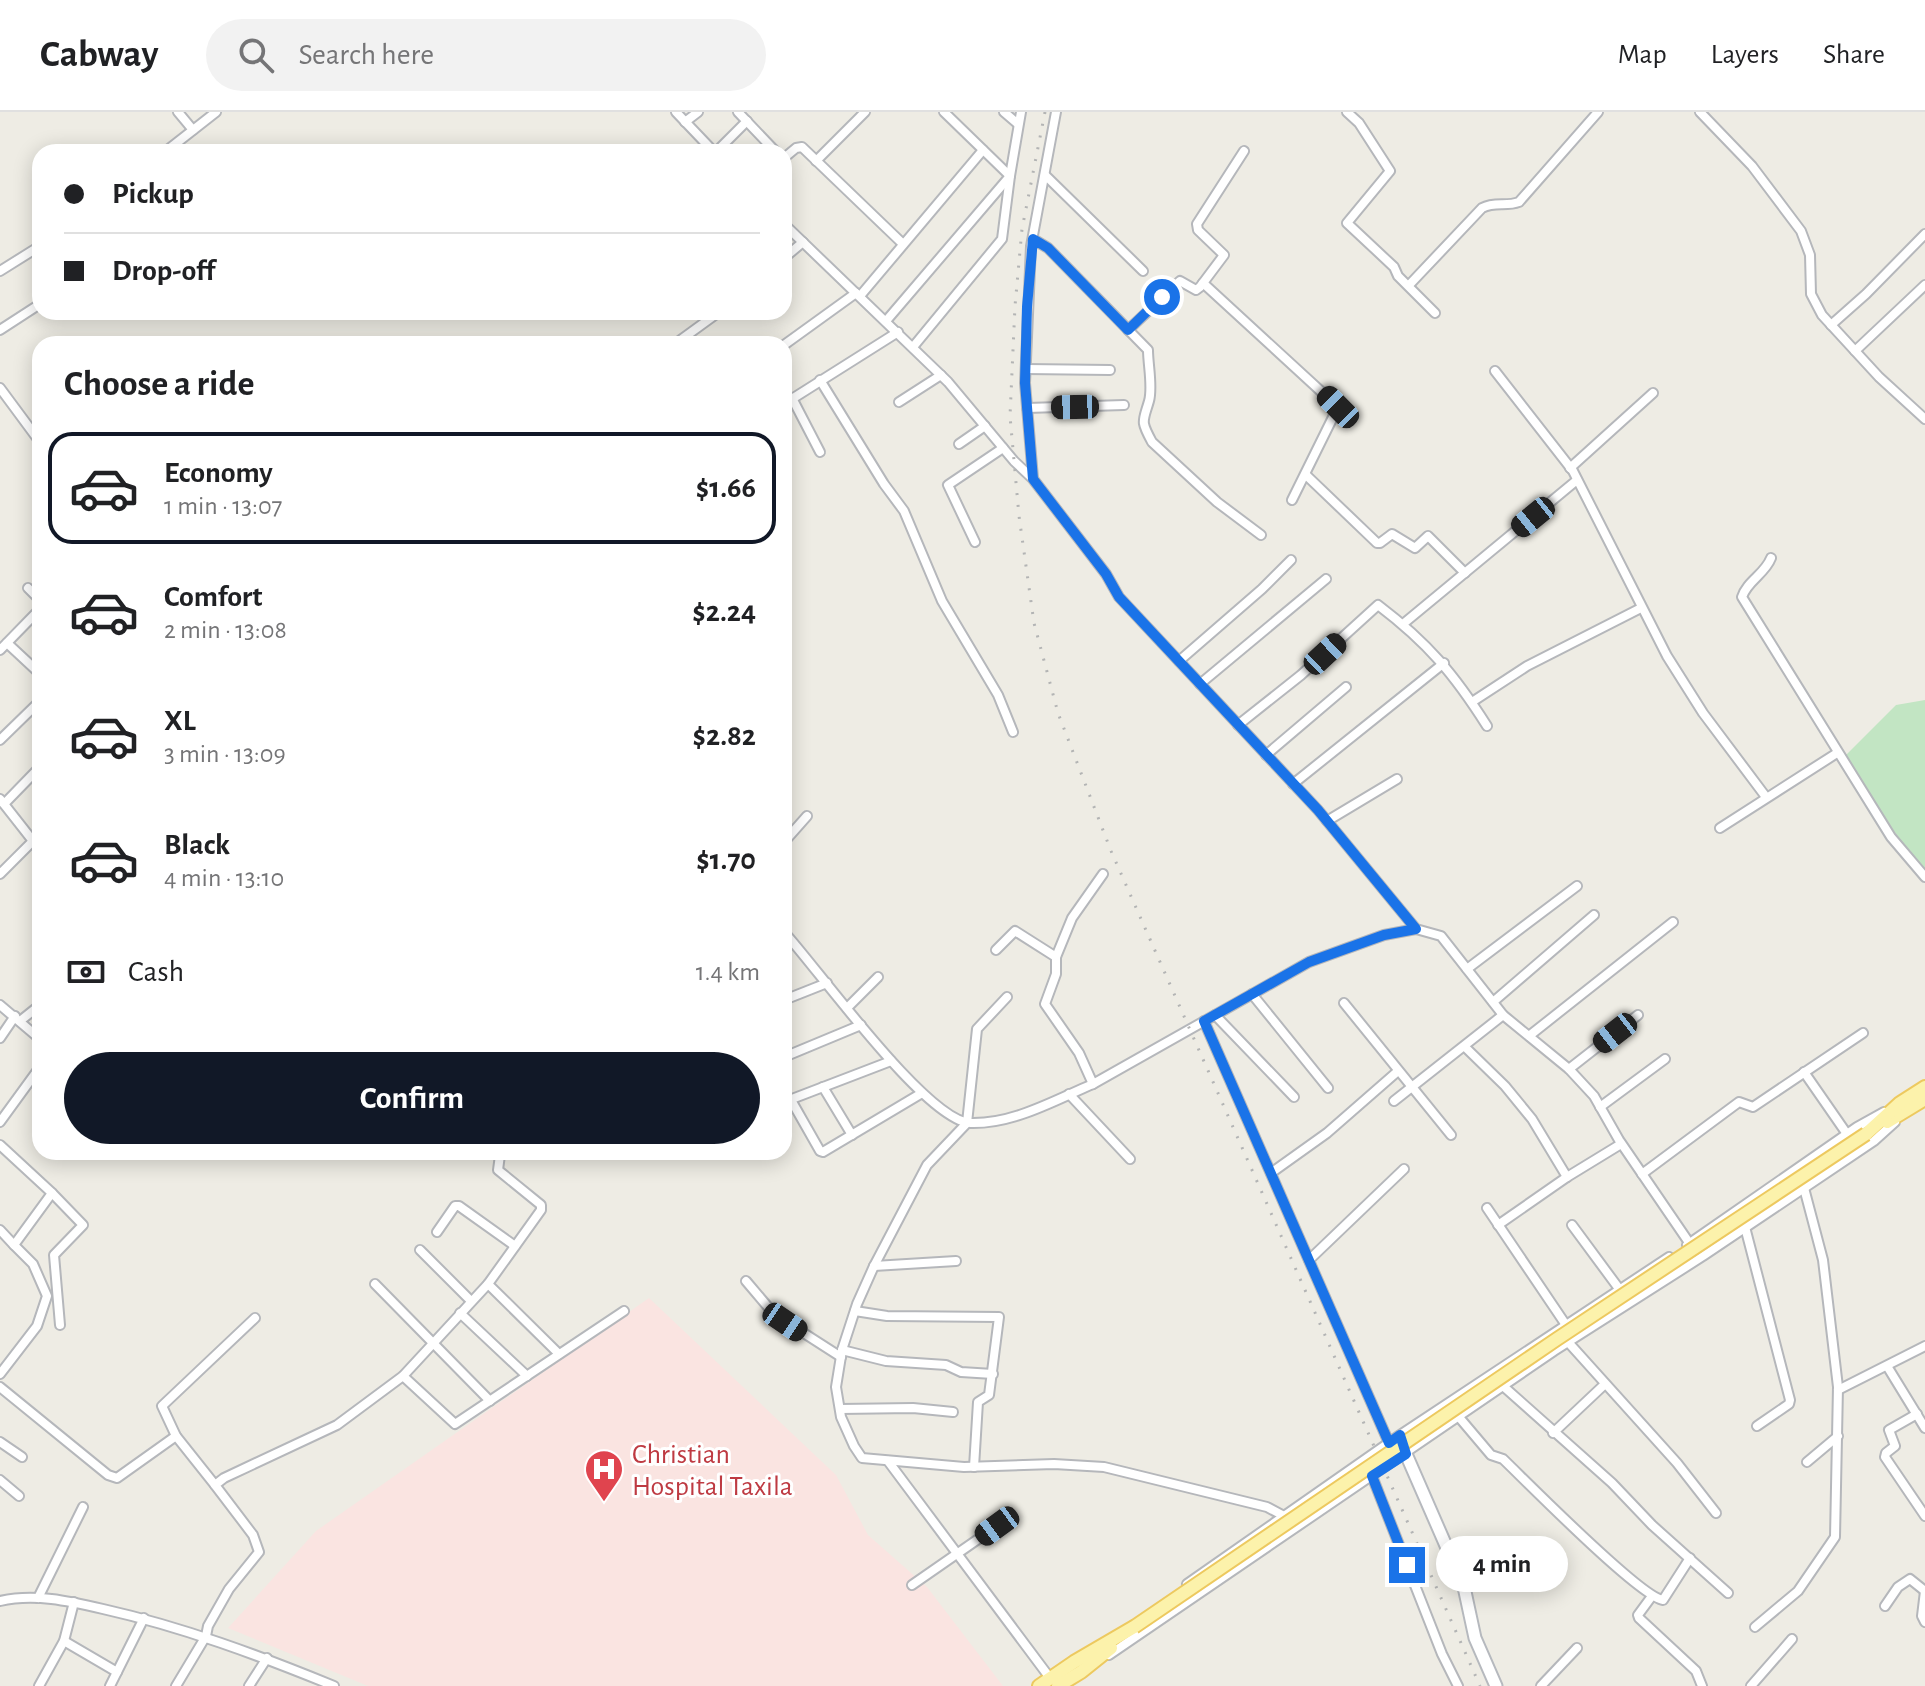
<!DOCTYPE html>
<meta charset="utf-8">
<style>
body{margin:0;font-family:"Alegreya Sans",sans-serif;background:#f2f2f2;color:#202124;height:100vh;display:flex;flex-direction:column;font-size:30px;white-space:nowrap}
*{box-sizing:border-box;margin:0}
p{font-size:26px;color:#757577}
.icon{flex:none;width:44px;height:44px;fill:none;stroke:currentColor;stroke-width:2;stroke-linecap:round;stroke-linejoin:round}
.map{position:relative;flex:1;overflow:hidden}
.panel{position:absolute;left:32px;top:224px;width:760px;height:824px;display:flex;flex-direction:column;background:#fff;border-radius:24px;box-shadow:0 4px 20px #0003}
.panel>*{flex:none}
.top-card{position:absolute;left:32px;top:32px;width:760px;height:176px;border-radius:24px;box-shadow:0 4px 20px #0003;display:grid;align-content:center;height:176px;padding:0 32px;background:#fff}
.end{position:absolute;width:36px;height:36px;margin:-18px;border:10px solid #1a73e8;background:#fff;box-shadow:0 0 0 4px #fff}
.from{border-radius:50%}
.bubble{position:absolute;height:56px;border-radius:28px;background:#fff;box-shadow:0 4px 20px #0003;font-size:26px;font-weight:700;line-height:56px;text-align:center}
.car{position:absolute;width:24px;height:48px;margin:-24px -12px;border-radius:10px;box-shadow:0 0 6px 2px #0007;background:linear-gradient(#222 24%,#8ab4d8 0 40%,#222 0 76%,#8ab4d8 0 86%,#222 0)}
.top-card b{display:flex;align-items:center;gap:28px;height:76px;font-size:30px}
.top-card b+b{border-top:2px solid #e0e0e0}
.top-card i{width:20px;height:20px;background:#202124}
ul{padding:0;list-style:none}
li{display:flex;align-items:center;gap:24px;height:112px;margin:0 16px 12px;padding:0 16px;border:4px solid transparent;border-radius:24px}
li div{flex:1}
li b{display:block;font-size:30px}
li em{font-style:normal;font-weight:700}
li.current{border-color:#111827}
li>.icon{width:72px;height:72px;stroke-width:1.5}
h2{padding:0 32px;font-size:36px;line-height:96px}
.pay{display:flex;align-items:center;gap:20px;height:88px;padding:0 32px;font-size:30px}
.pay p{margin-inline-start:auto}
.button{display:flex;gap:16px;margin-top:auto;padding:16px 32px}
.button a{flex:1;height:92px;border-radius:48px;background:#111827;color:#fff;font-size:32px;font-weight:700;line-height:92px;text-align:center}
header{display:flex;align-items:center;gap:48px;box-sizing:border-box;height:112px;padding:0 40px;background:#fff;border-bottom:2px solid #e0e0e0}
header strong{font-size:38px}
nav{display:flex;gap:44px;margin-inline-start:auto;font-size:28px}
.search{width:560px;height:72px;background:#f2f2f2;display:flex;align-items:center;gap:20px;box-sizing:border-box;padding:0 28px;border-radius:44px;color:#757577;font-size:30px}
.map>svg:first-child{display:block}
.medical{fill:#fae4e1}
.green{fill:#c2e5c3}
.lines{fill:none;stroke-linecap:round;stroke-linejoin:round}
.street-casing{stroke:#b5b7bb;stroke-width:12}
.secondary-casing{stroke:#b6b9be;stroke-width:15}
.primary-casing{stroke:#edc95f;stroke-width:16}
.street{stroke:#fff;stroke-width:8}
.secondary{stroke:#fff;stroke-width:11}
.primary{stroke:#fcf2ab;stroke-width:12}
.rail{stroke:#b3b4b4;stroke-width:3;stroke-dasharray:2 10;stroke-linecap:butt}
.primary-bridge-casing{stroke:#edc95f;stroke-width:16;stroke-linecap:butt}
.primary-bridge{stroke:#fcf2ab;stroke-width:12}
.route{stroke:#1a73e8;stroke-width:10}
.labels{text-anchor:middle;stroke-width:6;stroke-linejoin:round;paint-order:stroke}
.health-label{font-size:28px;fill:#be3a42;stroke:#fff;text-anchor:start}
</style>
<header>
<strong>Cabway</strong>
<div class="search"><svg class="icon" aria-label="search" viewBox="0 0 24 24"><circle cx="10" cy="10" r="6"/><path d="M15 15l6 6"/></svg>Search here</div>
<nav><a>Map</a><a>Layers</a><a>Share</a></nav>
</header>
<div class="map">
<svg width="1925" height="1574" viewBox="0 0 1925 1574">
<rect width="100%" height="100%" fill="#eeece4"/>
<!-- medical -->
<polygon class="medical" points="649,1186 836,1363 868,1423 927,1475 1003,1574 368,1574 228,1516 316,1419"/>
<!-- green -->
<polygon class="green" points="1925,588 1925,762 1842,647 1896,593"/>
<g class="lines">
<defs>
<g id="street">
<polyline points="178,0 193,18"/>
<polyline points="676,0 714,40"/>
<polyline points="738,0 776,40"/>
<polyline points="1004,0 1018,12"/>
<polyline points="1347,0 1359,11 1390,59 1347,111 1394,155 1398,164 1435,201"/>
<polyline points="1700,0 1752,54 1801,119 1810,143 1811,182 1822,203 1879,265 1925,307"/>
<polyline points="685,10 698,0"/>
<polyline points="165,40 216,0"/>
<polyline points="716,40 747,9"/>
<polyline points="784,46 796,36 802,35 903,132"/>
<polyline points="816,49 865,0"/>
<polyline points="1045,63 1143,159"/>
<polyline points="784,112 948,270 1014,349 1033,367 1106,462 1119,485 1318,698 1416,817 1441,824 1503,903 1569,957 1594,984 1619,1028 1690,1132"/>
<path d="M1033,127L1048,136L1148,238C1148,253 1153,275 1149,289C1143,310 1140,308 1152,330L1217,390L1261,423"/>
<polyline points="784,146 803,130"/>
<polyline points="0,159 40,134"/>
<polyline points="1203,171 1338,295 1292,388"/>
<path d="M1411,171L1482,96C1495,89 1506,95 1519,90L1598,0"/>
<polyline points="860,184 983,38"/>
<polyline points="886,209 1010,64 1021,0"/>
<polyline points="1831,213 1866,182 1925,122"/>
<polyline points="0,218 40,192"/>
<polyline points="1128,218 1180,169 1196,178 1200,175 1224,143 1198,118 1197,112 1244,39"/>
<polyline points="675,232 719,200"/>
<polyline points="784,233 856,181"/>
<polyline points="913,235 1002,127 1010,64 944,0"/>
<polyline points="1855,239 1925,173"/>
<polyline points="1026,257 1110,258"/>
<polyline points="1495,259 1573,359 1667,544 1703,601 1766,685"/>
<polyline points="820,268 884,372 904,399 942,489 998,583 1013,620"/>
<polyline points="0,276 40,330"/>
<polyline points="792,286 820,340"/>
<polyline points="899,290 941,263"/>
<polyline points="784,292 898,220"/>
<polyline points="1027,296 1124,293"/>
<polyline points="959,332 985,314"/>
<polyline points="1570,356 1653,281"/>
<polyline points="1306,363 1377,431 1380,431 1392,422 1415,436 1428,424 1465,461"/>
<polyline points="1033,366 1025,271 1031,134 1056,0"/>
<polyline points="975,430 948,373 1003,336"/>
<path d="M1771,446C1765,462 1747,469 1742,485L1891,725L1925,765"/>
<polyline points="28,476 40,488"/>
<polyline points="1403,512 1577,368"/>
<polyline points="7,531 36,558"/>
<polyline points="0,538 40,497"/>
<polyline points="1179,549 1262,477 1291,448"/>
<polyline points="1200,572 1326,467"/>
<polyline points="1472,590 1527,554 1641,496"/>
<path d="M1238,613L1301,563L1378,493C1428,531 1454,562 1487,614"/>
<polyline points="0,628 40,589"/>
<polyline points="1266,643 1346,575"/>
<polyline points="1293,672 1444,551"/>
<polyline points="0,687 33,729"/>
<polyline points="4,692 40,655"/>
<polyline points="1327,709 1397,667"/>
<polyline points="1720,716 1837,641"/>
<polyline points="784,730 807,704"/>
<polyline points="0,762 40,722"/>
<path d="M784,820C818,857 927,1010 971,1011C1014,1012 1055,988 1093,972L1309,850L1384,823L1416,817"/>
<polyline points="996,838 1015,819 1056,845"/>
<polyline points="1467,857 1577,774"/>
<polyline points="1252,882 1328,976"/>
<polyline points="1007,885 977,917 967,1011 927,1053 874,1154 857,1192 842,1238 836,1275 841,1305 854,1334 862,1346 964,1355 1054,1352 1104,1355 1267,1395 1284,1404"/>
<polyline points="784,888 827,871"/>
<polyline points="1493,890 1594,803"/>
<polyline points="1344,891 1451,1023"/>
<polyline points="0,893 40,927"/>
<polyline points="847,896 878,865"/>
<polyline points="1215,903 1294,985"/>
<polyline points="20,909 40,893"/>
<polyline points="1204,909 1389,1331"/>
<polyline points="1529,924 1673,810"/>
<polyline points="0,926 15,904"/>
<polyline points="1465,935 1505,974 1532,1007 1567,1065"/>
<polyline points="784,945 861,913"/>
<polyline points="1569,957 1638,903"/>
<polyline points="1804,960 1847,1022"/>
<polyline points="1093,972 1079,941 1045,892 1056,862 1056,845 1072,806 1103,762"/>
<polyline points="823,975 852,1023"/>
<polyline points="1069,982 1130,1047"/>
<polyline points="791,988 820,1039 823,1040 922,981"/>
<polyline points="1394,989 1503,903"/>
<polyline points="784,990 891,949"/>
<polyline points="1600,995 1665,947"/>
<polyline points="0,1010 40,955"/>
<polyline points="0,1033 52,1081 14,1133 33,1152 47,1184 37,1214 0,1262"/>
<polyline points="1271,1061 1327,1021 1398,959"/>
<polyline points="1642,1062 1739,990 1753,995 1863,921"/>
<polyline points="52,1081 83,1113 54,1143 60,1213"/>
<polyline points="1487,1096 1566,1213"/>
<polyline points="1498,1113 1567,1065 1621,1032"/>
<polyline points="1572,1113 1620,1178"/>
<polyline points="1745,1115 1790,1288 1789,1292 1757,1314"/>
<polyline points="0,1118 14,1133"/>
<polyline points="437,1120 455,1094 459,1094 515,1134"/>
<polyline points="1687,1133 1857,1015 1884,1000"/>
<polyline points="420,1138 471,1189"/>
<polyline points="1309,1148 1404,1057"/>
<polyline points="874,1154 956,1149"/>
<polyline points="746,1169 774,1202 841,1245"/>
<polyline points="375,1172 490,1289"/>
<polyline points="488,1172 559,1242"/>
<polyline points="855,1199 887,1204 999,1205 989,1283 978,1290 974,1355"/>
<polyline points="460,1201 527,1264"/>
<polyline points="1568,1230 1677,1351 1716,1401"/>
<polyline points="842,1238 886,1249 946,1253 961,1260 993,1262"/>
<polyline points="1887,1254 1925,1316"/>
<polyline points="403,1264 455,1312 624,1199"/>
<polyline points="1503,1274 1612,1371 1652,1413 1728,1481"/>
<polyline points="0,1275 108,1363 117,1366 176,1324"/>
<polyline points="1838,1278 1925,1234"/>
<polyline points="840,1297 913,1296 953,1300"/>
<polyline points="1917,1302 1889,1318 1895,1334 1886,1341 1885,1345 1925,1404"/>
<path d="M1458,1304L1491,1343L1503,1347C1527,1370 1640,1485 1663,1488L1690,1446"/>
<polyline points="1553,1321 1605,1272"/>
<polyline points="0,1330 22,1345"/>
<polyline points="888,1349 1050,1566"/>
<polyline points="1807,1350 1838,1324"/>
<polyline points="1372,1364 1442,1542 1458,1574"/>
<polyline points="0,1368 19,1384"/>
<polyline points="215,1373 176,1324 162,1294 255,1206"/>
<polyline points="1187,1472 1400,1323 1669,1145"/>
<polyline points="912,1473 997,1414"/>
<polyline points="1925,1479 1922,1504 1925,1510"/>
<polyline points="1652,1484 1638,1503 1639,1506 1696,1559 1702,1574"/>
<polyline points="38,1486 83,1395"/>
<path d="M0,1489C34,1481 69,1489 103,1497C183,1515 258,1543 334,1574"/>
<polyline points="1885,1494 1898,1475 1910,1467 1925,1479"/>
<polyline points="1755,1515 1798,1479 1835,1425 1838,1275 1823,1148 1804,1076"/>
<polyline points="64,1529 117,1560"/>
<polyline points="1109,1543 1554,1239 1703,1144 1874,1029 1895,1010"/>
<polyline points="39,1574 64,1529 74,1490"/>
<polyline points="110,1574 144,1506"/>
<polyline points="176,1574 206,1524 208,1514 229,1477 259,1440 253,1423 215,1373 224,1366 337,1313 403,1264 488,1172 541,1098 541,1093 498,1058 500,1043 498,1040"/>
<polyline points="249,1574 267,1546"/>
<polyline points="1541,1574 1577,1536"/>
<polyline points="1751,1574 1792,1527"/>
</g>
<polyline id="secondary" points="1406,1342 1464,1475 1475,1526 1496,1574"/>
<g id="primary">
<polyline points="1887,1010 1925,987"/>
<polyline points="1866,1022 1900,991 1925,975"/>
<polyline points="1039,1574 1074,1550 1134,1515"/>
<polyline points="1058,1574 1081,1560 1111,1536"/>
</g>
</defs>
<!-- street casing -->
<use href="#street" class="street-casing"/>
<!-- secondary casing -->
<use href="#secondary" class="secondary-casing"/>
<!-- primary casing -->
<use href="#primary" class="primary-casing"/>
<!-- street -->
<use href="#street" class="street"/>
<!-- secondary -->
<use href="#secondary" class="secondary"/>
<!-- primary -->
<use href="#primary" class="primary"/>
<!-- rail -->
<polyline class="rail" points="1045,0 1022,117 1015,194 1010,304 1019,404 1034,511 1058,601 1111,739 1480,1574"/>
<defs>
<polyline id="primary-bridge" points="1134,1515 1557,1227 1866,1022"/>
</defs>
<!-- primary-bridge casing -->
<use href="#primary-bridge" class="primary-bridge-casing"/>
<!-- primary-bridge -->
<use href="#primary-bridge" class="primary-bridge"/>
</g>
<g class="lines">
<!-- route -->
<polyline class="route" points="1162,185 1128,218 1048,136 1033,127 1027,195 1025,271 1033,367 1106,462 1119,485 1318,698 1416,817 1384,823 1309,850 1204,909 1389,1331 1400,1323 1406,1342 1372,1364 1407,1453"/>
</g>
<!-- icons -->
<defs>
<symbol id="hospital-pin" viewBox="-11 -11 22 30"><path d="M0 17L-7.5 6A9.5 9.5 0 1 1 7.5 6Z" fill="#e0444e" stroke="#fff"/><path d="M-5-5h3v3.5h4V-5h3V5h-3V1.5h-4V5h-3Z" fill="#fff"/></symbol>
</defs>
<g fill-rule="evenodd">
<use href="#hospital-pin" x="582" y="1335" width="44" height="60"/>
</g>
<g class="labels">
<!-- health labels -->
<g class="health-label">
<text x="632" y="1351">Christian<tspan x="632" dy="32">Hospital Taxila</tspan></text>
</g>
</g>
</svg>
<i class="end from" style="left:1162px;top:185px"></i>
<i class="end" style="left:1407px;top:1453px"></i>
<div class="bubble" style="left:1436px;top:1424px;width:132px">4 min</div>
<i class="car" style="left:1075px;top:295px;rotate:269deg"></i>
<i class="car" style="left:1338px;top:295px;rotate:315deg"></i>
<i class="car" style="left:1533px;top:405px;rotate:231deg"></i>
<i class="car" style="left:1325px;top:542px;rotate:47deg"></i>
<i class="car" style="left:1615px;top:921px;rotate:232deg"></i>
<i class="car" style="left:785px;top:1210px;rotate:124deg"></i>
<i class="car" style="left:997px;top:1414px;rotate:234deg"></i>
<div class="top-card">
<b><i class="from"></i>Pickup</b>
<b><i></i>Drop-off</b>
</div>
<section class="panel">
<h2>Choose a ride</h2>
<ul>
<li class="current"><svg class="icon" aria-label="car" viewBox="0 0 24 24"><path d="M5 17H2v-5l4-1 3-4h7l3 4 3 1v5h-3M9 17h6M6 11h13"/><circle cx="7" cy="17" r="2"/><circle cx="17" cy="17" r="2"/></svg><div><b>Economy</b><p>1 min · 13:07</p></div><em>$1.66</em></li>
<li><svg class="icon" aria-label="car" viewBox="0 0 24 24"><path d="M5 17H2v-5l4-1 3-4h7l3 4 3 1v5h-3M9 17h6M6 11h13"/><circle cx="7" cy="17" r="2"/><circle cx="17" cy="17" r="2"/></svg><div><b>Comfort</b><p>2 min · 13:08</p></div><em>$2.24</em></li>
<li><svg class="icon" aria-label="car" viewBox="0 0 24 24"><path d="M5 17H2v-5l4-1 3-4h7l3 4 3 1v5h-3M9 17h6M6 11h13"/><circle cx="7" cy="17" r="2"/><circle cx="17" cy="17" r="2"/></svg><div><b>XL</b><p>3 min · 13:09</p></div><em>$2.82</em></li>
<li><svg class="icon" aria-label="car" viewBox="0 0 24 24"><path d="M5 17H2v-5l4-1 3-4h7l3 4 3 1v5h-3M9 17h6M6 11h13"/><circle cx="7" cy="17" r="2"/><circle cx="17" cy="17" r="2"/></svg><div><b>Black</b><p>4 min · 13:10</p></div><em>$1.70</em></li>
</ul>
<div class="pay"><svg class="icon" aria-label="cash" viewBox="0 0 24 24"><path d="M3 7h18v10H3z"/><circle cx="12" cy="12" r="2"/></svg>Cash<p>1.4 km</p></div>
<div class="button"><a>Confirm</a></div>
</section>
</div>
